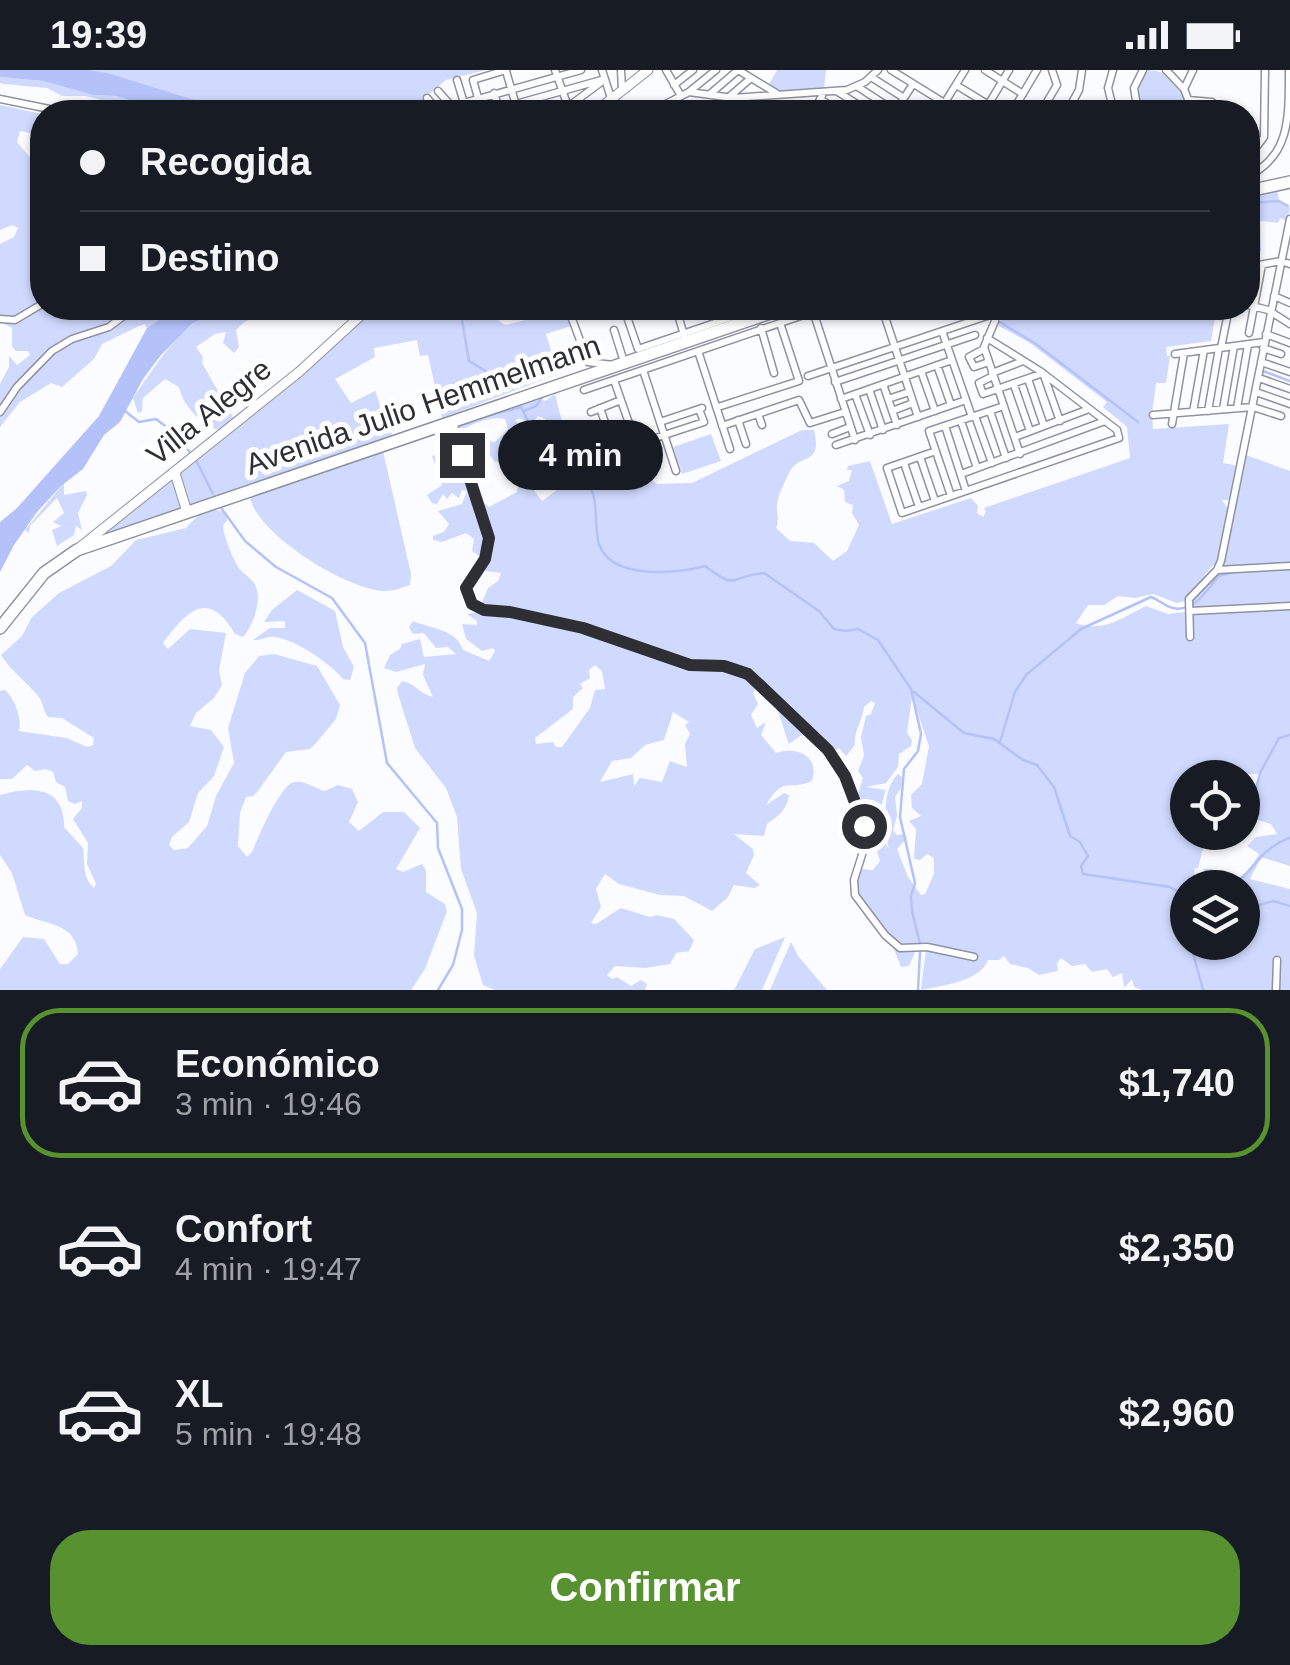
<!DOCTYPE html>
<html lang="es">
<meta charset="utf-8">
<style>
:root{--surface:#171b24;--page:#242831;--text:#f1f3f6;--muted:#9ea1a6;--line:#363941;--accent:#58912f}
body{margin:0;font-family:Helvetica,sans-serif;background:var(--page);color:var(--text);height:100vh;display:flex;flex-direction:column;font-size:38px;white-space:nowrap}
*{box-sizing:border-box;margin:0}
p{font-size:32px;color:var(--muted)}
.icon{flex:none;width:55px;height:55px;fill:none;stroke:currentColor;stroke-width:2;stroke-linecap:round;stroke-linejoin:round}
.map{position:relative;height:920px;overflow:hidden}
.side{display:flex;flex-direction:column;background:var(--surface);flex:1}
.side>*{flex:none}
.banner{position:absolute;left:30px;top:30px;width:1230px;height:220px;border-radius:40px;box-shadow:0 2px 8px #0004;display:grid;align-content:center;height:220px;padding:0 50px;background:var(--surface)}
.tools{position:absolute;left:1170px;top:690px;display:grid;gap:20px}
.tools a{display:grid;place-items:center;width:90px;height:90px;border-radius:50%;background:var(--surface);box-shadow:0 2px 8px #0004;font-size:50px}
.end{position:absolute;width:45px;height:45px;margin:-22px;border:12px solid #2e2f35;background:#fff;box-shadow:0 0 0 5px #fff}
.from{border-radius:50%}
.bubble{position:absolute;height:70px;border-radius:35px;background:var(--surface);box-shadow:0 2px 8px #0004;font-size:32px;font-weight:800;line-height:70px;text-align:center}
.banner b{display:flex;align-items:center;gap:35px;height:95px;font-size:38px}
.banner b+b{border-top:2px solid var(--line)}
.banner i{width:25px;height:25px;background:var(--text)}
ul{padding:18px 0 0;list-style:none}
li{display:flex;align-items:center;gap:30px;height:150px;margin:0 20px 15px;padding:0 30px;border:5px solid transparent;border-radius:40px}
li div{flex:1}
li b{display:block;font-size:38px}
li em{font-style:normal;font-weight:800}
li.current{border-color:var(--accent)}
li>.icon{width:90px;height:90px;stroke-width:1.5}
.button{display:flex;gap:20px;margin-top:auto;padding:20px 50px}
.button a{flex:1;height:115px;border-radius:40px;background:var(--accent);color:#fff;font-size:40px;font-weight:800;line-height:115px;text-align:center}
.status{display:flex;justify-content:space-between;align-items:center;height:70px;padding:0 50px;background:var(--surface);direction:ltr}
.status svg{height:28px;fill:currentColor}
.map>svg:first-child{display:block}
.green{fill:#d0dafe;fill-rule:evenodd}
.water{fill:#b4c2f9}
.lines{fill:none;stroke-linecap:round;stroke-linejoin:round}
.stream{stroke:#b4c2f9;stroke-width:2.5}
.minor-casing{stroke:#8f93a1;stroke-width:9}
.major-casing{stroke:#8f93a1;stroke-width:11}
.highway-casing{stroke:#8f93a1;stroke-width:14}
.minor{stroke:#fff;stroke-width:6}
.major{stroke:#fff;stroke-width:9}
.highway{stroke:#fff;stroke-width:11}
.route{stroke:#2e2f35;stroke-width:12}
.labels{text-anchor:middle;stroke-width:10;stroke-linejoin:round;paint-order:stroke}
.street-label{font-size:30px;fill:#2e2f35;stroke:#fff}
</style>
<div class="status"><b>19:39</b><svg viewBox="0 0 49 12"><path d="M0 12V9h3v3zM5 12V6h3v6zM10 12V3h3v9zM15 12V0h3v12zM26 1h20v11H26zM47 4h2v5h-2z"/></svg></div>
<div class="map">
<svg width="1290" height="920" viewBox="0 0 1290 920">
<rect width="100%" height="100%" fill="#fbfcff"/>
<!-- green -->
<path class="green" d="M88,0H486L446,10L408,42H233Z
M777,0H826L824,20L776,21L768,16Z
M1146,0C1165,0 1176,10 1186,27L1175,37L1186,39L1187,32L1190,42H1140L1137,18Z
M0,7L43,11L93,25L117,26L164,42H145L86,26H62L47,18L4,14L0,13Z
M0,35L42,44V75L31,63L20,61L17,72L33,91L42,95V238H176L147,258L145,254L139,256L102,274L94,289L62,317L51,313L20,332L0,357V314L9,297V286L17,295L30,285L28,281H16L12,276V258L0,252V174L14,167L18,158L12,155L0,160Z
M1277,119L1279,130L1259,132H1279L1290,138L1287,151L1280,148L1278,153L1260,151L1261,181L1248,183V124Z
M220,238H276L244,252L236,260L239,277L234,283L223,273L226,262L215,264L196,277L203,287L202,293L234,349L218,360C201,354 183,336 179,317L165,309L143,328L142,341L138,343L133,328C157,294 179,255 220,238Z
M372,238H491L494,247L505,255L550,244L552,238H566L571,256L546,264L558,304L442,348L428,285L420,286L417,270L374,278L375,287L335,309L351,333L375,321L392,365L189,436L179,404L181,399Z
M1002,238H1186L1216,243L1211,271L1166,277L1167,286H1170L1166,313H1156L1152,343L1153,359L1229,354L1223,393L1239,396L1230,430H1222L1228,439L1219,494L1216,497L1213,495L1185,531L1177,533L1153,524L1135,528L1118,526L1104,535H1088L1076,553C1103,563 1122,548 1146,536L1168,544L1185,542L1193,528L1216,503L1290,497V796L1261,787L1250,809L1290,819V920H1142L1134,917L1132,909L1124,918L1122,903L1113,907L1107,899L1092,902L1085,894L1072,896L1061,888L1057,893L1058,901L1039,905L1028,898L1010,894L1004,886L999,890H988C981,911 941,916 921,920L926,880H916L909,896L901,897L892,874L879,862L853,828L852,815L860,799L873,800L880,791L866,748L856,730L863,708L858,701L864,685L861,667L866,646L871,644L875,633L871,631L864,637C862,651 853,664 855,675L846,686L839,678L832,683L806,662L789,674C781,654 779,626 755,619L753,623L758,634L751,645L757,658L766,652L761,665L776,683C797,676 820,686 812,711C787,722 785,704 766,735L784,723L789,725C787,740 778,746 767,754L764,766L734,764L753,779L754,785L746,803L760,815L754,818L734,815L728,827L712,841L684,826L660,825L619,814L605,804L596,819L601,837L591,853L596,854L621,838L650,847L657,845L674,849L694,870L689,881L676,883L670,894L646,898L615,896L607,905L612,909L617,907L631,916L641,910L647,914L645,920H495L483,915L474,886L477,843L461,799L457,747L446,718L415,678L398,624L397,618L402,611C416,614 420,624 433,627L423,605L425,594L396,602L384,598L390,585L400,579L402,574L420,569L424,587L456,584L448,577L436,578L424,563L413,564L409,557L413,551C432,559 456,559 463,580L489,591L495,581L493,578L482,581L466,569L462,554L477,555V551L467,544L478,542L488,518L498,511L501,503L485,501L481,487L472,481L474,469L466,463L442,472L433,470V466L444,462L449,454L438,441L462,434L467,421L462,420L459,428L452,423L447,429L443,424L437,434L432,433L427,425L442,415L432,386L458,377L477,427L489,437L517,422L520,399L509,389L495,392L482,374L477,399L473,400L467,395L474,368L495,372L508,359L505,349C492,346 468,354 460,363L456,359L457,352L536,328L545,331L555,324C562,351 565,379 595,387L598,393L607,397L612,382L657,414L692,413L802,360H814C823,397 799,382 789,403C785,411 778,426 777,434C776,443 780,448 776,458L790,471L814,473L833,491L847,481L859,455L852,443L853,435L845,432L844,420L837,416L849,411L852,400H847L848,396L870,391L892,454L971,428L978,436L977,443L983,447L986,442L984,438L1130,388L1127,357L1103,337L1107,332L1030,273L999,256L998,252L1005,248ZM538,346L545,349C550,362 544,376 549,389L581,402L542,431L530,415V401L513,391L514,385L500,383L528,374L537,400L554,406L541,389L534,365L515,351L519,348L532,354ZM595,595L602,601L605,619L595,620L590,638L562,677H556L553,672L536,674L535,668L573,639V627L583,618L580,614L590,608L589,600ZM912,626L929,676L922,714L911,725L912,738L921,746L909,751L916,759L914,789L920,790L927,784L934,788V804L925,824L921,825L908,807L897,779L907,768L905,764L897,765L893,760L897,745L895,727L901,718L902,707L898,704C882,718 883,760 889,779C878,765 879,737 886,720L866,717L886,713L898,697L899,684L911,676L912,670L907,663ZM673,642L689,652L685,655L690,664L685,674L687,697L670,691L662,712L640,708L634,716L633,704L600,712L612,691L631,688L645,675L664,670ZM1193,703L1260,704L1249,747L1271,754L1277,764L1256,767L1247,776L1259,784C1248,803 1235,816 1213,813V799H1204L1202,805L1194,804L1195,798H1198L1207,763L1188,762L1187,746L1180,745L1188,708ZM1188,818H1242V872H1188Z
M711,364L721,391L682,404L673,377Z
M383,381L411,504L410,515C403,517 394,521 387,521C351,523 256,464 250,427Z
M1246,385L1290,401V494L1222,499Z
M172,408L181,440L94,468Z
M64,413V425L86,421L87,425L78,443L82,460L76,456L74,465L57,476L52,460L61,456L53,452L64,443L57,428L30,456L29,463L25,460Z
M205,438L225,442L227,450L223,456C224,467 231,484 237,495C241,503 249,506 254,513C264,527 253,556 243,567L235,564C208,518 187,541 163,573L168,579L190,559L226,563L219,600L222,615L214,628L196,643L190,656L211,660L224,677L214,706L198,723L189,752L172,767L169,775L174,780L188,778L207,756L216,726L234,693L228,658L245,603L259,586L274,584L317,596L340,635L336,649L316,673L310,679L286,682L258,721L253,726L246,727L240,743L238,776L247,787L252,782C258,768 280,715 294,712C304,710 315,718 325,721L338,715L352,719L358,732L349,752L359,761L383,742H404L420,758L396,799L403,802L422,794L426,800V822L445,834L447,841L425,899L411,920H0V899L23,867L44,869L60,894H68L78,884C76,853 47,855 25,845L12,803L0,785V725C32,716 65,716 64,757L83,778C85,792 82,808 94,818L96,814L87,794L88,773L73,749L82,738V731L75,734L68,731L65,717L56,712L53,702L46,699L35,701L27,695L12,709H0V621L5,620C15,629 22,648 19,661L67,668L87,677L93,675L94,668L62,648L48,647C44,642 44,637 41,631C37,620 10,601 1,585L22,566L32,547L59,523L111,496L136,470L186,458Z
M297,520L335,541L343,577L354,597L350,610L343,609C330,593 296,570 275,567C266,566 262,571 253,570L270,558H285V551L264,552L272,540Z
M785,867L762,920H734L755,879Z
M791,872L798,886L827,920H770Z"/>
<!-- water -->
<path class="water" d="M0,0H88L107,3L233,42H164L117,26L93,25L43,11L0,7Z
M176,238H220L192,254L161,285L143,309L120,352L104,365L83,399L61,416L37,442L14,475L0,502V452L17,438L99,346L147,258Z"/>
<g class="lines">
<!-- stream -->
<path class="stream" d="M1248,133L1279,131L1288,136
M460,238L469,291L489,303L505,319
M1000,252L1036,274L1138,352
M1263,301L1290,311
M125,341L139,352L156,349L177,365L191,384
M524,341L536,336L544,325
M486,346L521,337C530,353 539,384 552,394C563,402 577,405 588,413C600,433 593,453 599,474C611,510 676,504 705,496C739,522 728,506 764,503L819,541L834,559L845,561L858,559L878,570L911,619L921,664L918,681L904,699L900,747L915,813L911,826L912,841L920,874
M196,390L213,424
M222,439L245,471L276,497L332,528L365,573L387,693L437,753L438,778L462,839V860L453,895L438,920
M914,622L964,663L994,669L1023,690L1037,695L1054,717L1070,766L1080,772L1088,786L1081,796L1083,804L1170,817L1188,828
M1000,672L1015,622L1026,605L1081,559L1151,527C1158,529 1166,537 1173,538C1194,543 1208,519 1219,506L1234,502
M1249,747L1260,703L1279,668L1290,665
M1230,818C1257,799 1258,780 1289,768
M1188,830V844
M1242,840L1273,831L1290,836
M1190,872L1203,920
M918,920L920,882"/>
<defs>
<path id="minor" d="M555,0L570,42
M602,0L611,28
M621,0L622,19
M666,0L681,26
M738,0L776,23
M891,0L959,42
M985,0L1023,24
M1113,0L1108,18L1114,42
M1166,0L1184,19L1193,42
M506,1L518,42
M871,7L904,28
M457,10L464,33
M674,15L693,0
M956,15L989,35
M858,17L895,41
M1184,19L1193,0
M438,21L454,39
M690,21L716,0
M838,22L870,42
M494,23L500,42
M710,24L738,0
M729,27L751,8
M427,28L439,42
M0,29L64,42
M820,29L841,42
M1188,30L1212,32L1221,42
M516,34L605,9
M667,35L705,42
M418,37L423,42
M757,40L779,42
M450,42L464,33L581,0
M482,42L473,10L506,0
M561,42L600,13
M662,42L664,35L689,22L733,28L847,20L865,12L878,0
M813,42L822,26
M895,42L913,14
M939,42L965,0
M984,42L1009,0
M1012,42L1037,0
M1041,42L1057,15L1052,0
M1067,42L1079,20L1082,0
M1138,42L1134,18L1143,0
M1248,78L1258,75L1264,67L1265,0
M1248,106C1290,86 1289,48 1289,0
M1248,197L1281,191L1290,194
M1274,226L1290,233
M1248,235L1268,240L1290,254
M112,238L124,245
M568,238L588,292L613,295
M624,238L638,279
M676,238L684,265
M882,238L918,347
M813,241L855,370
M1199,244L1200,238
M571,245L596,238
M0,249L15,250L42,234
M995,251L984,277L1020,384
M761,258L774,303
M614,260L624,292
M942,261L972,347
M1249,263L1262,195
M1266,264L1290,273
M1221,278L1229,238
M1263,278L1281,284
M638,279L759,238
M984,279L969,287L974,297L989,292
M698,281L730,379
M1175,284L1264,272
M1261,292L1290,302
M937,295L951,335
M643,300L676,401
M921,301L935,341
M992,303L1023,291
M808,306L993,244
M993,306L979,313L983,324L1043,303L1060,351
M1259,308L1290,319
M1028,309L1044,356
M614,310L639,382
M835,312L975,265
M883,314L897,355
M1014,315L1030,361
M869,319L883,360
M584,320L824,238
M1256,322L1290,334
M855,324L870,365
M841,329L952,290
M888,329L909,322
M718,337L799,311L780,253
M600,338L611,370
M1237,338L1248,275
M1223,339L1234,276
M892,341L913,333
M990,341L1006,388
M1208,341L1219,278
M0,342L17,317L52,281L72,269L109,257L134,238
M591,342L621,330
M1193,342L1204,280
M758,344L762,355
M1153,345L1253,337L1281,346
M975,346L992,393
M738,350L746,374
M961,351L977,398
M453,352L489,468L485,489L467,518L472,534L485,540L510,542L583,557L690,595L733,598L759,612L823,674L843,701L867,769L854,810L855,825L885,865L900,878L927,877L974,887
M660,352L702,338
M1172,354L1184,283
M722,356L799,330L810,353L845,342
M945,356L966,421
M832,364L850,357
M1015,367L1089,339
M637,374L704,352L699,339
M836,375L966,330
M936,381L887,398L902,443L1119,368L1117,360L1040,301L987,268
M920,387L935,431
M904,393L919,437
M961,404L1105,351
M951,426L929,361L1004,336
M1217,500L1290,496
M1190,541L1290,536
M1190,567L1189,529L1217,500L1221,491L1290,149
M1276,920L1277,890"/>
<path id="major" d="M595,42L648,0
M175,403L187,442
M79,478L299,302L369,238"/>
<path id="highway" d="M1248,121L1290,112
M0,558L44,503L77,480L785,238"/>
</defs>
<!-- minor casing -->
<use href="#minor" class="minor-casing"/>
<!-- major casing -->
<use href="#major" class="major-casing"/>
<!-- highway casing -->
<use href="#highway" class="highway-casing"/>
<!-- minor -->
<use href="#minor" class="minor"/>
<!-- major -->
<use href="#major" class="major"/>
<!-- highway -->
<use href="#highway" class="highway"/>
</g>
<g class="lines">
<!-- route -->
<path class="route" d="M462,385L489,468L485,489L466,518L472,534L484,540L510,542L583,558L690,595L724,596L748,604L828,680L845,706L864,756"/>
</g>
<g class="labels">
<!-- street labels -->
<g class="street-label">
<text transform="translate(423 335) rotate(-19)" y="10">Avenida Julio Hemmelmann</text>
<text transform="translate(209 342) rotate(-39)" y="10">Villa Alegre</text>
</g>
</g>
</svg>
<div class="tools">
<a><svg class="icon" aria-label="locate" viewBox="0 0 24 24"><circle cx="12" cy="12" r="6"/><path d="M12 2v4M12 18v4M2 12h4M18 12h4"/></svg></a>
<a><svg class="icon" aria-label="layers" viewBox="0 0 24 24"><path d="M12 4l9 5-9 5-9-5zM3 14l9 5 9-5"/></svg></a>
</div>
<i class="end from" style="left:864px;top:756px"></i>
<i class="end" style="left:462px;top:385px"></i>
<div class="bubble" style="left:498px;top:350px;width:165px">4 min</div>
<div class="banner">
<b><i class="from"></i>Recogida</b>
<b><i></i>Destino</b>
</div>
</div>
<section class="side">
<ul>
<li class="current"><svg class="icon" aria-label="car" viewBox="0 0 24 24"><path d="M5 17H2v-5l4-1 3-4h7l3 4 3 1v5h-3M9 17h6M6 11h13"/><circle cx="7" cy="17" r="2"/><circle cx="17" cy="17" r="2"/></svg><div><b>Económico</b><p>3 min · 19:46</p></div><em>$1,740</em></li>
<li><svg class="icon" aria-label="car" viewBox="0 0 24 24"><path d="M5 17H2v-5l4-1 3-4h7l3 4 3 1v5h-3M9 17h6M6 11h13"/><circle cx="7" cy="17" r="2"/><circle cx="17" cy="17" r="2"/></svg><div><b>Confort</b><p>4 min · 19:47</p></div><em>$2,350</em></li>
<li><svg class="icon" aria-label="car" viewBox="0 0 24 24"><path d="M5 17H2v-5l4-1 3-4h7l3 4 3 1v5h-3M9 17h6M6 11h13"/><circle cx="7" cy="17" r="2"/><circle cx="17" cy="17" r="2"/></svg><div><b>XL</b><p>5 min · 19:48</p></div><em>$2,960</em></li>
</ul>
<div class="button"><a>Confirmar</a></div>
</section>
